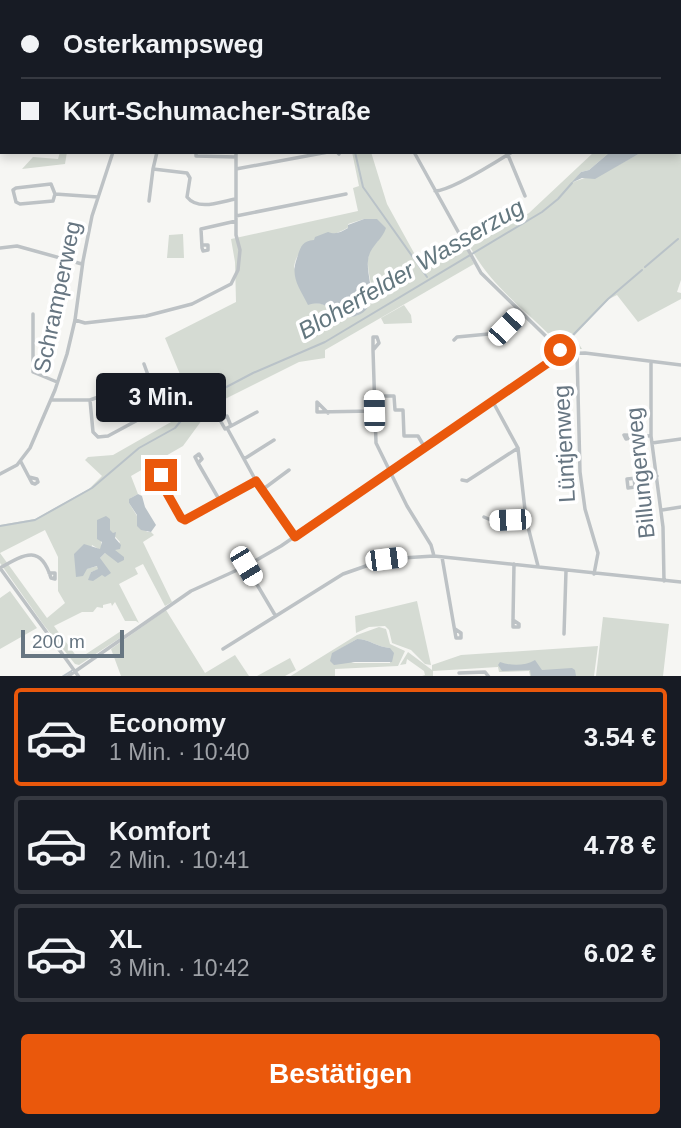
<!DOCTYPE html>
<html lang="de">
<meta charset="utf-8">
<style>
:root{--surface:#171b24;--page:#20242c;--text:#f1f3f6;--muted:#9ea1a6;--line:#363941;--accent:#ea580c}
body{margin:0;font-family:Helvetica,sans-serif;background:var(--page);color:var(--text);height:100vh;display:flex;flex-direction:column;font-size:26px;white-space:nowrap}
*{box-sizing:border-box;margin:0}
p{font-size:23px;color:var(--muted)}
.icon{flex:none;width:38px;height:38px;fill:none;stroke:currentColor;stroke-width:2;stroke-linecap:round;stroke-linejoin:round}
.map{position:relative;height:676px;overflow:hidden}
.drawer{display:flex;flex-direction:column;background:var(--surface);flex:1}
.drawer>*{flex:none}
.top-card{position:absolute;left:0px;top:0px;width:682px;height:154px;box-shadow:0 4px 10px #0003;display:grid;align-content:center;height:154px;padding:0 21px;background:var(--surface)}
.scale{position:absolute;left:21px;bottom:18px;width:103px;box-sizing:border-box;padding-left:7px;border:4px solid #677682;border-top:0;font-size:19px;line-height:24px;white-space:nowrap;color:#677682;-webkit-text-stroke:5px #fff;paint-order:stroke}
.end{position:absolute;width:32px;height:32px;margin:-16px;border:9px solid #ea580c;background:#fff;box-shadow:0 0 0 4px #fff}
.from{border-radius:50%}
.bubble{position:absolute;height:49px;border-radius:7px;background:var(--surface);box-shadow:0 4px 10px #0003;font-size:23px;font-weight:700;line-height:49px;text-align:center}
.car{position:absolute;width:21px;height:42px;margin:-21px -10px;border-radius:9px;box-shadow:0 0 5px 2px #0007;background:linear-gradient(#fff 24%,#345 0 40%,#fff 0 76%,#345 0 86%,#fff 0)}
.top-card b{display:flex;align-items:center;gap:24px;height:66px;font-size:26px}
.top-card b+b{border-top:2px solid var(--line)}
.top-card i{width:18px;height:18px;background:var(--text)}
ul{padding:12px 0 0;list-style:none}
li{display:flex;align-items:center;gap:21px;height:98px;margin:0 14px 10px;padding:0 7px;border:4px solid var(--line);border-radius:7px}
li div{flex:1}
li b{display:block;font-size:26px}
li em{font-style:normal;font-weight:700}
li.current{border-color:var(--accent)}
li>.icon{width:63px;height:63px;stroke-width:1.5}
.cta{display:flex;gap:14px;margin-top:auto;padding:14px 21px}
.cta a{flex:1;height:80px;border-radius:7px;background:var(--accent);color:#fff;font-size:28px;font-weight:700;line-height:80px;text-align:center}
.map>svg:first-child{display:block}
.green{fill:#d5dbd3;fill-rule:evenodd}
.water{fill:#b9c2c8}
.lines{fill:none;stroke-linecap:round;stroke-linejoin:round}
.stream{stroke:#b9c2c8;stroke-width:2}
.street{stroke:#bdc2c5;stroke-width:3.5}
.secondary{stroke:#bec5ca;stroke-width:5}
.route{stroke:#ea580c;stroke-width:9}
.labels{text-anchor:middle;stroke-width:7;stroke-linejoin:round;paint-order:stroke}
.street-label{font-size:23px;fill:#677682;stroke:#fff}
.water-label{font-size:24px;font-style:italic;fill:#63777f;stroke:#fff}
</style>
<div class="map">
<svg width="681" height="677" viewBox="0 0 681 677">
<rect width="100%" height="100%" fill="#f6f6f3"/>
<!-- green -->
<path class="green" d="M681,137V280L677,292L681,293V299L638,322L617,295L609,299L574,336L582,349H563C531,313 494,291 470,247L529,213L594,152H610L589,170L581,172L573,182L611,169L642,152H681Z
M60,152H67L65,164L22,169L33,157L58,159Z
M352,152H371L387,204L424,271L466,249L474,264L325,350V358L299,362L213,405L183,446L131,476L138,494L131,498L129,503L147,532H151L154,535L143,542L172,602L165,606L143,564L135,568L138,574L119,584L139,623L136,621H125L115,602L112,606L111,603L103,605V608L97,607L93,612H82L54,626L77,657L80,658L121,631L123,636L79,665L75,664L43,624L0,563V553L47,618L65,603L58,591V557L45,530L0,553V525L35,519L89,489L102,476L85,460L88,457L113,455L171,422L177,408L189,405L194,401L184,384L165,338L236,302L235,262L231,239L358,211L353,188L359,186ZM364,219H377L378,241C362,253 369,272 372,289L357,316C333,317 332,302 312,303L294,267C298,239 330,239 349,227L348,224ZM110,520L109,530L120,542L114,550L121,557L105,553L100,558L102,574L89,580L91,572L99,569L98,566L86,569L92,545L100,550L102,547L97,521Z
M183,234L184,258H167L169,235Z
M404,305L411,315L412,323L384,324L381,318Z
M10,591L37,628L0,649V598Z
M417,601L431,665L425,664L411,650L392,643L389,630L385,626L369,627L356,633L355,616Z
M166,610L205,673L235,655L249,676H121L111,649Z
M603,617L669,624L663,676H596Z
M379,627L386,629L390,644L405,651L398,666L335,669V676L289,677L357,635ZM357,639C369,639 377,647 390,648V663H353L333,653Z
M598,646L594,676H530L529,671L499,672L498,667L433,671V676H422L425,675L424,671L407,659L406,664L400,665L408,652L432,670V665L461,655Z
M290,658L296,670L285,676H257Z"/>
<!-- water -->
<path class="water" d="M610,152H642L595,179L582,178L571,183L581,172L589,170Z
M364,219H377L386,228C382,241 369,246 368,261C366,279 382,307 356,316C350,318 345,316 339,319C331,308 323,300 308,305C299,287 290,277 297,258C301,246 302,241 314,240L315,237L328,232C336,235 341,232 348,228V225Z
M138,494L142,496L145,507L156,525L151,532L141,530L137,526V515L129,503V499Z
M106,516L110,519V530L113,533L116,532L115,538L121,545L120,549L115,550L124,557V560L118,563L105,553L100,558L111,573L105,577L102,575L93,581L88,580L91,572L98,569L97,566L87,569L83,576L76,577L74,554L84,544L100,549L102,542L97,539V520Z
M357,639C369,639 377,647 390,648L394,653L392,662H355L334,665L330,661L332,653Z
M535,660L542,670L572,668L575,670L576,676H531L530,670L502,671L498,665L500,662C511,666 525,666 535,660Z"/>
<g class="lines">
<!-- stream -->
<path class="stream" d="M355,152L363,187L427,277
M645,267L678,239
M573,335L608,299L642,270
M0,526L35,520L92,488L139,448L175,428L196,403L253,373L325,342L542,212L558,199L572,183
M62,677L73,670"/>
<!-- street -->
<path class="street" d="M351,0V2
M57,2V0
M454,2V0
M564,2V0
M677,2L678,0
M196,152V156L236,157
M337,152L339,154
M414,152L481,273L560,350L561,354
M508,155L525,196
M153,169L157,152
M236,169L328,152
M435,191C451,191 496,162 512,152
M55,194L53,201L20,204L16,202L13,190L16,188L51,184L55,194L98,197
M149,201L153,169L187,173L190,178L187,197C198,211 220,202 235,199
M236,216L346,194
M203,245H208V250L203,251L202,248L201,229L236,221
M0,248L17,246L82,264
M33,314V372L57,382
M75,320L85,323L146,316L192,304L231,284L238,270L240,250L236,235V152
M454,340L457,337L499,333L521,313
M373,350V337H377L379,343L373,350L376,443L407,506L431,545L434,556
M577,353L580,472L585,509L598,553L594,574
M651,362V436L663,527L664,581
M374,396H394L395,410H403L404,436H418L425,448
M51,400H90L149,379
M90,400L93,432L98,437L108,436L160,408L144,364
M493,402L518,448L526,519L538,566
M328,413L317,402V412L374,411
M231,426L257,412
M227,428L231,426L227,416L220,420L225,429L227,428L256,481L295,537
M634,437L626,439L624,435L651,436
M652,443L681,439
M244,459L274,440
M21,462L32,483L35,484L38,482L37,479L29,477
M198,463L202,459L199,454L195,457L198,463L220,501
M0,474L17,465L30,448L55,390L67,354L75,320L83,261L92,216L113,152
M165,475L161,476L159,479L181,518L186,520L256,481
M634,478L635,487L628,488L627,479L657,476
M462,480L467,481L518,448
M262,490L289,470
M662,510L681,507
M484,517L493,521L526,519
M442,557L456,638H461V633L455,629
M246,566L275,615
M0,568L79,677
M0,568C26,553 41,545 51,578L55,579V573H49
M513,620L519,624V627H513V620L514,564
M564,634L566,571
M223,649L343,574L386,559L434,556L681,582
M459,673L485,672L489,677
M67,677L191,591L246,566L281,546L561,354L585,353L681,365"/>
<!-- secondary -->
<path class="secondary" d="M277,2L282,0
M0,3L2,4"/>
</g>
<g class="lines">
<!-- route -->
<path class="route" d="M161,475L159,479L181,518L185,520L256,481L295,537L561,354L560,350"/>
</g>
<g class="labels">
<!-- street labels -->
<g class="street-label">
<text transform="translate(57 297) rotate(-78)" y="8">Schramperweg</text>
<text transform="translate(564 444) rotate(-93)" y="8">Lüntjenweg</text>
<text transform="translate(640 473) rotate(-96)" y="8">Billungerweg</text>
</g>
<!-- water labels -->
<g class="water-label">
<text transform="translate(411 269) rotate(-30)" y="8">Bloherfelder Wasserzug</text>
</g>
</g>
</svg>
<div class="scale">200 m</div>
<i class="end from" style="left:560px;top:350px"></i>
<i class="end" style="left:161px;top:475px"></i>
<div class="bubble" style="left:96px;top:373px;width:130px">3 Min.</div>
<i class="car" style="left:506px;top:327px;rotate:44deg"></i>
<i class="car" style="left:374px;top:411px;rotate:359deg"></i>
<i class="car" style="left:510px;top:520px;rotate:268deg"></i>
<i class="car" style="left:386px;top:559px;rotate:83deg"></i>
<i class="car" style="left:246px;top:566px;rotate:149deg"></i>
<div class="top-card">
<b><i class="from"></i>Osterkampsweg</b>
<b><i></i>Kurt-Schumacher-Straße</b>
</div>
</div>
<section class="drawer">
<ul>
<li class="current"><svg class="icon" aria-label="car" viewBox="0 0 24 24"><path d="M5 17H2v-5l4-1 3-4h7l3 4 3 1v5h-3M9 17h6M6 11h13"/><circle cx="7" cy="17" r="2"/><circle cx="17" cy="17" r="2"/></svg><div><b>Economy</b><p>1 Min. · 10:40</p></div><em>3.54 €</em></li>
<li><svg class="icon" aria-label="car" viewBox="0 0 24 24"><path d="M5 17H2v-5l4-1 3-4h7l3 4 3 1v5h-3M9 17h6M6 11h13"/><circle cx="7" cy="17" r="2"/><circle cx="17" cy="17" r="2"/></svg><div><b>Komfort</b><p>2 Min. · 10:41</p></div><em>4.78 €</em></li>
<li><svg class="icon" aria-label="car" viewBox="0 0 24 24"><path d="M5 17H2v-5l4-1 3-4h7l3 4 3 1v5h-3M9 17h6M6 11h13"/><circle cx="7" cy="17" r="2"/><circle cx="17" cy="17" r="2"/></svg><div><b>XL</b><p>3 Min. · 10:42</p></div><em>6.02 €</em></li>
</ul>
<div class="cta"><a>Bestätigen</a></div>
</section>
